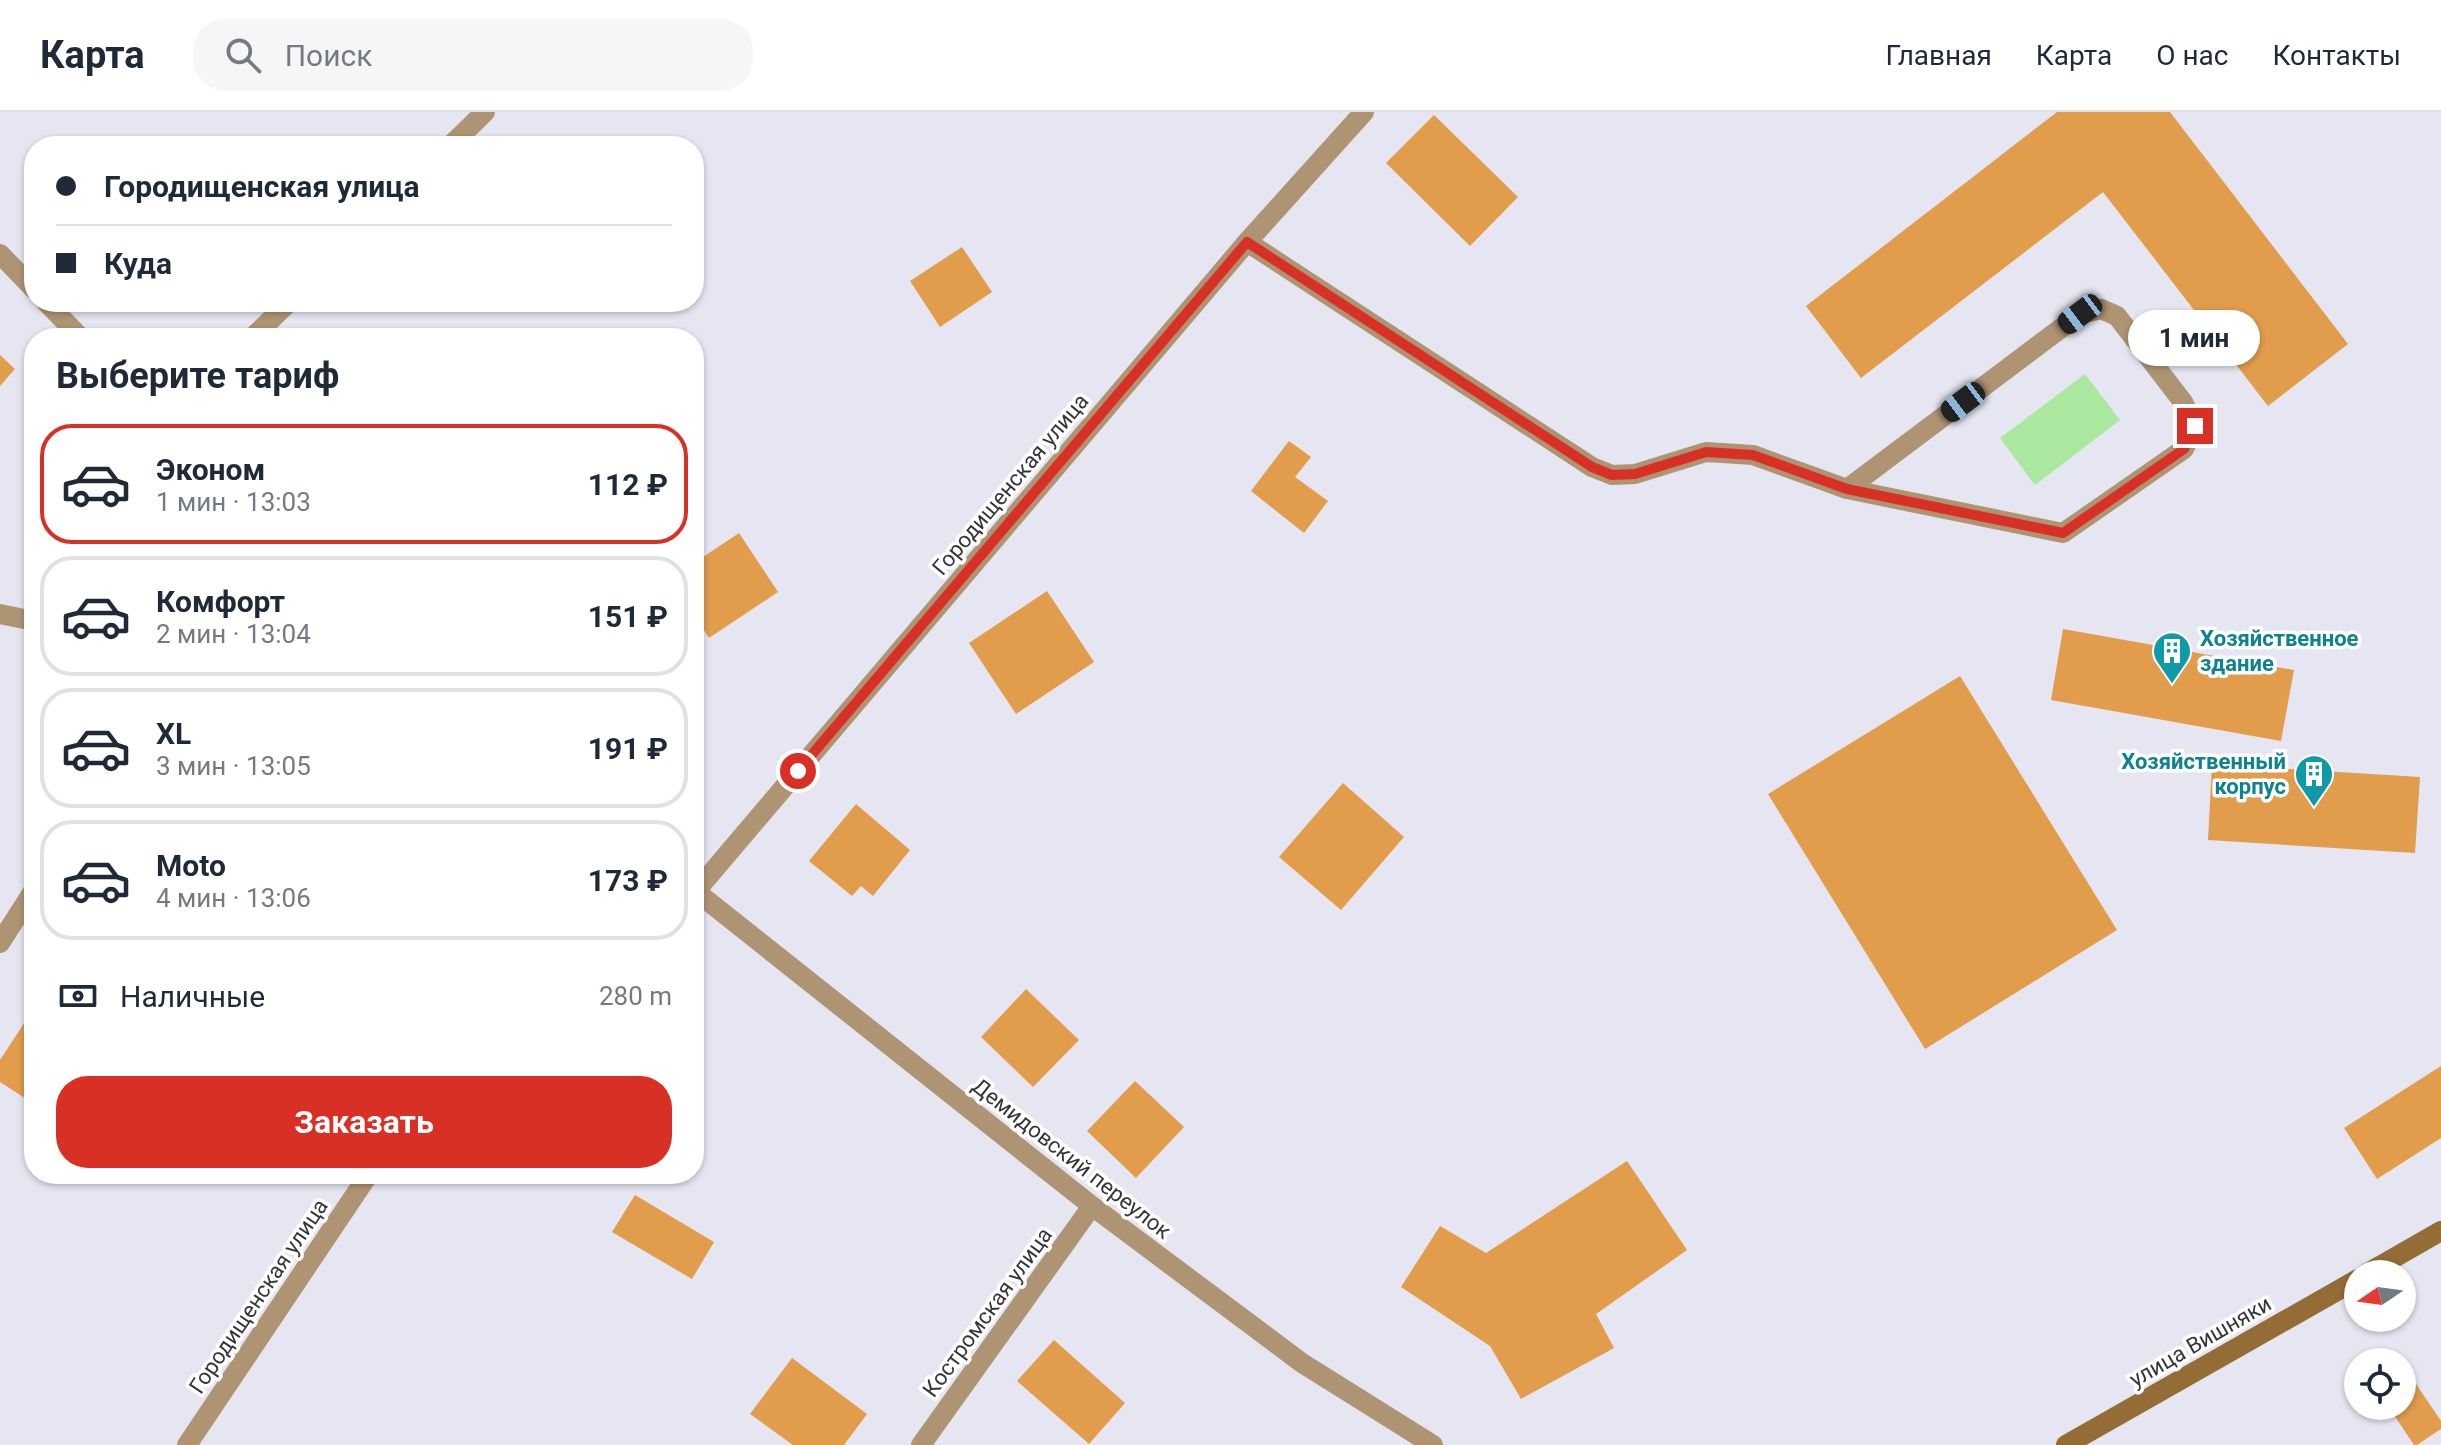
<!DOCTYPE html>
<html lang="ru">
<meta charset="utf-8">
<style>
:root{--surface:#fff;--page:#f6f6f7;--text:#1f2937;--muted:#747a83;--line:#e0e1e3;--accent:#d93025}
body{margin:0;font-family:Roboto,sans-serif;background:var(--page);color:var(--text);height:100vh;display:flex;flex-direction:column;font-size:30px;white-space:nowrap}
*{box-sizing:border-box;margin:0}
p{font-size:26px;color:var(--muted)}
.icon{flex:none;width:44px;height:44px;fill:none;stroke:currentColor;stroke-width:2;stroke-linecap:round;stroke-linejoin:round}
.map{position:relative;flex:1;overflow:hidden}
.sheet{position:absolute;left:24px;top:216px;width:680px;height:856px;display:flex;flex-direction:column;background:var(--surface);border-radius:32px;box-shadow:0 2px 6px #0004}
.sheet>*{flex:none}
.banner{position:absolute;left:24px;top:24px;width:680px;height:176px;border-radius:32px;box-shadow:0 2px 6px #0004;display:grid;align-content:center;height:176px;padding:0 32px;background:var(--surface)}
.needle{width:52px;rotate:257deg}
.controls{position:absolute;left:2344px;top:1148px;display:grid;gap:16px}
.controls a{display:grid;place-items:center;width:72px;height:72px;border-radius:50%;background:var(--surface);box-shadow:0 2px 6px #0004;font-size:40px}
.end{position:absolute;width:36px;height:36px;margin:-18px;border:10px solid #d93025;background:#fff;box-shadow:0 0 0 4px #fff}
.from{border-radius:50%}
.bubble{position:absolute;height:56px;border-radius:28px;background:var(--surface);box-shadow:0 2px 6px #0004;font-size:26px;font-weight:700;line-height:56px;text-align:center}
.car{position:absolute;width:24px;height:48px;margin:-24px -12px;border-radius:10px;box-shadow:0 0 6px 2px #0007;background:linear-gradient(#222 24%,#8ab4d8 0 40%,#222 0 76%,#8ab4d8 0 86%,#222 0)}
.banner b{display:flex;align-items:center;gap:28px;height:76px;font-size:30px}
.banner b+b{border-top:2px solid var(--line)}
.banner i{width:20px;height:20px;background:var(--text)}
ul{padding:0;list-style:none}
li{display:flex;align-items:center;gap:24px;height:120px;margin:0 16px 12px;padding:0 16px;border:4px solid var(--line);border-radius:32px}
li div{flex:1}
li b{display:block;font-size:30px}
li em{font-style:normal;font-weight:700}
li.on{border-color:var(--accent)}
li>.icon{width:72px;height:72px;stroke-width:1.5}
h2{padding:0 32px;font-size:36px;line-height:96px}
.pay{display:flex;align-items:center;gap:20px;height:88px;padding:0 32px;font-size:30px}
.pay p{margin-inline-start:auto}
.cta{display:flex;gap:16px;margin-top:auto;padding:16px 32px}
.cta a{flex:1;height:92px;border-radius:32px;background:var(--accent);color:#fff;font-size:32px;font-weight:700;line-height:92px;text-align:center}
header{display:flex;align-items:center;gap:48px;box-sizing:border-box;height:112px;padding:0 40px;background:var(--surface);border-bottom:2px solid var(--line)}
header strong{font-size:38px}
nav{display:flex;gap:44px;margin-inline-start:auto;font-size:28px}
.search{width:560px;height:72px;background:var(--page);display:flex;align-items:center;gap:20px;box-sizing:border-box;padding:0 28px;border-radius:32px;color:var(--muted);font-size:30px}
.map>svg:first-child{display:block}
.park{fill:#aae79f}
.building{fill:#e19c4c}
.lines{fill:none;stroke-linecap:round;stroke-linejoin:round}
.lane{stroke:#af9473;stroke-width:20}
.street{stroke:#af9473;stroke-width:20}
.secondary{stroke:#936c36;stroke-width:20}
.route{stroke:#d93025;stroke-width:10}
.labels{text-anchor:middle;stroke-width:7;stroke-linejoin:round;paint-order:stroke}
.street-label{font-size:22px;fill:#36363a;stroke:#fff}
.culture-label{font-size:22px;font-weight:bold;fill:#0d838f;stroke:#fff;text-anchor:start}
</style>
<header>
<strong>Карта</strong>
<div class="search"><svg class="icon" aria-label="search" viewBox="0 0 24 24"><circle cx="10" cy="10" r="6"/><path d="M15 15l6 6"/></svg>Поиск</div>
<nav><a>Главная</a><a>Карта</a><a>О нас</a><a>Контакты</a></nav>
</header>
<div class="map">
<svg width="2441" height="1333" viewBox="0 0 2441 1333">
<rect width="100%" height="100%" fill="#e5e6f1"/>
<!-- park -->
<path class="park" d="M2085,262L2120,308L2035,373L2000,326Z"/>
<!-- building -->
<path class="building" d="M2057,0H2170L2348,232L2268,294L2103,80L1861,266L1806,194Z
M1434,3L1518,85L1470,134L1386,51Z
M962,135L992,180L940,215L910,169Z
M0,243L15,257L0,274Z
M1289,329L1311,345L1295,365L1328,389L1304,421L1251,379Z
M739,421L778,480L709,526L694,503V451Z
M1047,479L1094,550L1016,602L969,531Z
M2063,517L2294,558L2281,629L2051,588Z
M1960,564L2117,818L1925,937L1768,682Z
M2212,652L2420,665L2415,741L2208,728Z
M1343,671L1404,725L1341,798L1279,745Z
M856,692L910,738L873,784L861,774L852,784L809,749Z
M1026,877L1079,928L1033,975L981,925Z
M34,896V992L0,970V948Z
M2441,954V1026L2377,1067L2344,1016Z
M1135,969L1184,1015L1136,1066L1087,1019Z
M1627,1049L1687,1138L1596,1202L1614,1236L1521,1287L1490,1234L1401,1175L1440,1114L1486,1141Z
M635,1083L714,1130L692,1167L612,1120Z
M1054,1228L1125,1291L1089,1332L1017,1269Z
M792,1246L867,1302L844,1333H793L750,1302Z
M2404,1254L2441,1309V1317L2417,1333H2414L2388,1294H2402V1256Z"/>
<g class="lines">
<!-- lane -->
<path class="lane" d="M1247,130L1592,355L1612,363L1635,362L1706,340L1753,343L1847,377L2063,421L2184,337L2195,314L2183,290L2117,204L2101,197L2080,202L1847,377
M0,502L34,509"/>
<!-- street -->
<path class="street" d="M450,34L485,0
M0,142L34,177
M46,190L81,226
M252,226L289,190
M694,778L1092,1094L1302,1251L1433,1333
M696,779L1247,130L1364,0
M0,831L34,778
M187,1333L369,1062
M921,1333L1092,1094"/>
<!-- secondary -->
<path class="secondary" d="M2366,1162L2441,1119
M2066,1333L2358,1167"/>
</g>
<g class="lines">
<!-- route -->
<path class="route" d="M798,659L1247,130L1592,355L1612,363L1635,362L1706,340L1753,343L1847,377L2063,421L2184,337L2195,314"/>
</g>
<!-- icons -->
<defs>
<symbol id="building-pin" viewBox="-11 -11 22 30"><path d="M0 17L-7.5 6A9.5 9.5 0 1 1 7.5 6Z" fill="#0f9aa8" stroke="#fff"/><path d="M-4-6H4V6H1V3H-1V6H-4ZM-2.5-4.3h1.7v1.8h-1.7ZM.8-4.3h1.7v1.8H.8ZM-2.5-1h1.7V.8h-1.7ZM.8-1h1.7V.8H.8Z" fill="#fff"/></symbol>
</defs>
<g fill-rule="evenodd">
<use href="#building-pin" x="2150" y="517" width="44" height="60"/>
<use href="#building-pin" x="2292" y="640" width="44" height="60"/>
</g>
<g class="labels">
<!-- street labels -->
<g class="street-label">
<text transform="translate(1010 372) rotate(-50)" y="8">Городищенская улица</text>
<text transform="translate(1072 1046) rotate(38)" y="8">Демидовский переулок</text>
<text transform="translate(258 1184) rotate(-56)" y="8">Городищенская улица</text>
<text transform="translate(987 1200) rotate(-54)" y="8">Костромская улица</text>
<text transform="translate(2200 1229) rotate(-30)" y="8">улица Вишняки</text>
</g>
<!-- culture labels -->
<g class="culture-label">
<text x="2200" y="534">Хозяйственное<tspan x="2200" dy="25">здание</tspan></text>
<text x="2286" y="657" text-anchor="end">Хозяйственный<tspan x="2286" dy="25">корпус</tspan></text>
</g>
</g>
</svg>
<div class="controls">
<a><svg class="needle" viewBox="-14 -14 28 28"><path d="M0-13l5 13h-10z" fill="#e53935"/><path d="M0 13l5-13h-10z" fill="#747a83"/></svg></a>
<a><svg class="icon" aria-label="locate" viewBox="0 0 24 24"><circle cx="12" cy="12" r="6"/><path d="M12 2v4M12 18v4M2 12h4M18 12h4"/></svg></a>
</div>
<i class="end from" style="left:798px;top:659px"></i>
<i class="end" style="left:2195px;top:314px"></i>
<div class="bubble" style="left:2128px;top:198px;width:132px">1 мин</div>
<i class="car" style="left:2080px;top:202px;rotate:233deg"></i>
<i class="car" style="left:1963px;top:290px;rotate:233deg"></i>
<div class="banner">
<b><i class="from"></i>Городищенская улица</b>
<b><i></i>Куда</b>
</div>
<section class="sheet">
<h2>Выберите тариф</h2>
<ul>
<li class="on"><svg class="icon" aria-label="car" viewBox="0 0 24 24"><path d="M5 17H2v-5l4-1 3-4h7l3 4 3 1v5h-3M9 17h6M6 11h13"/><circle cx="7" cy="17" r="2"/><circle cx="17" cy="17" r="2"/></svg><div><b>Эконом</b><p>1 мин · 13:03</p></div><em>112 ₽</em></li>
<li><svg class="icon" aria-label="car" viewBox="0 0 24 24"><path d="M5 17H2v-5l4-1 3-4h7l3 4 3 1v5h-3M9 17h6M6 11h13"/><circle cx="7" cy="17" r="2"/><circle cx="17" cy="17" r="2"/></svg><div><b>Комфорт</b><p>2 мин · 13:04</p></div><em>151 ₽</em></li>
<li><svg class="icon" aria-label="car" viewBox="0 0 24 24"><path d="M5 17H2v-5l4-1 3-4h7l3 4 3 1v5h-3M9 17h6M6 11h13"/><circle cx="7" cy="17" r="2"/><circle cx="17" cy="17" r="2"/></svg><div><b>XL</b><p>3 мин · 13:05</p></div><em>191 ₽</em></li>
<li><svg class="icon" aria-label="car" viewBox="0 0 24 24"><path d="M5 17H2v-5l4-1 3-4h7l3 4 3 1v5h-3M9 17h6M6 11h13"/><circle cx="7" cy="17" r="2"/><circle cx="17" cy="17" r="2"/></svg><div><b>Moto</b><p>4 мин · 13:06</p></div><em>173 ₽</em></li>
</ul>
<div class="pay"><svg class="icon" aria-label="cash" viewBox="0 0 24 24"><path d="M3 7h18v10H3z"/><circle cx="12" cy="12" r="2"/></svg>Наличные<p>280 m</p></div>
<div class="cta"><a>Заказать</a></div>
</section>
</div>
